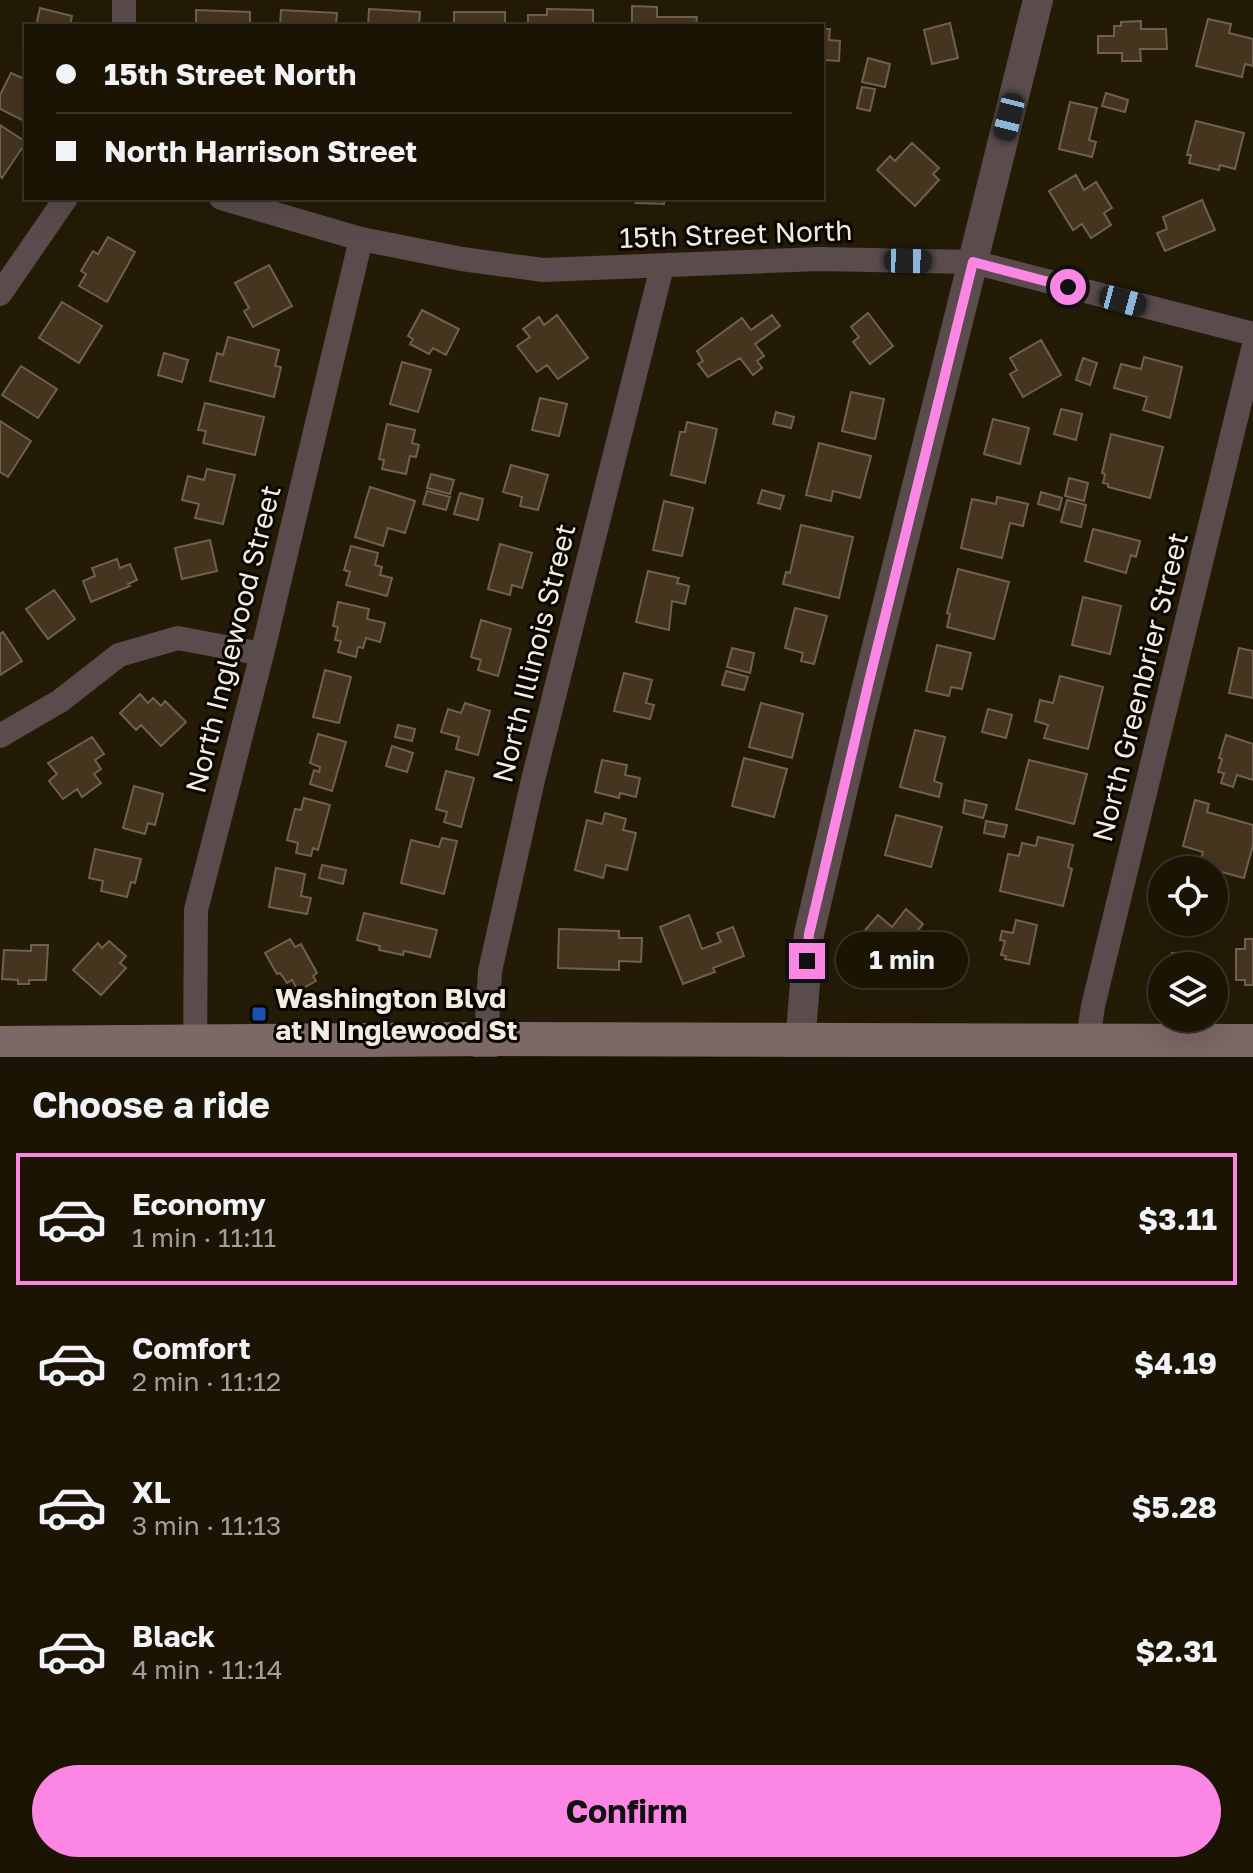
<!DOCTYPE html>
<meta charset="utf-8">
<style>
:root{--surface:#1b1405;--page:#282113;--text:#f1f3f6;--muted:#a09e9a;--line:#393327;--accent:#fc86e4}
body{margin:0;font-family:"Golos Text",sans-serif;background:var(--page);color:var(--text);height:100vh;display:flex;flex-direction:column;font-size:30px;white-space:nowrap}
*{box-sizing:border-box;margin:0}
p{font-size:26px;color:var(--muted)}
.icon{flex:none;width:44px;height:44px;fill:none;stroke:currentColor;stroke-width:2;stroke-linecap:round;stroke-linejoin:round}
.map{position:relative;height:1057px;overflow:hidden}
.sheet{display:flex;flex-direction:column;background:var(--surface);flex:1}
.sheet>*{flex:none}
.hud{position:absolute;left:24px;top:24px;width:800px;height:176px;border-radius:0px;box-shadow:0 8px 32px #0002,0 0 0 2px var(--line);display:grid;align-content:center;height:176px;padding:0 32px;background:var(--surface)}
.controls{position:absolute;left:1148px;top:856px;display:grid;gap:16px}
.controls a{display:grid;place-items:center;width:80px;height:80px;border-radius:50%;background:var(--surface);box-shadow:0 8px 32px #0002,0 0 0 2px var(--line);font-size:40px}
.end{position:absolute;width:36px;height:36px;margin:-18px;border:10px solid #fc86e4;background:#111;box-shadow:0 0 0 4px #111}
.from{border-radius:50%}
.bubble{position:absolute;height:56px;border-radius:28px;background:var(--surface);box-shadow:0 8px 32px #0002,0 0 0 2px var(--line);font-size:26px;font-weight:700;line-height:56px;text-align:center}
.car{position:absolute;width:24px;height:48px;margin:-24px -12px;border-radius:10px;box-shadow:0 0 6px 2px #0007;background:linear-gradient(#222 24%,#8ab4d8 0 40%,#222 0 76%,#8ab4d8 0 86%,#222 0)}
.hud b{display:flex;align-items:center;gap:28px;height:76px;font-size:30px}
.hud b+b{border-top:2px solid var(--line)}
.hud i{width:20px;height:20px;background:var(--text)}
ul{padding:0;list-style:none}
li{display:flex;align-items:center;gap:24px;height:132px;margin:0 16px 12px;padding:0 16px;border:4px solid transparent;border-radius:0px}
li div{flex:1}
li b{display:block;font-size:30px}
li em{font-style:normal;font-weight:700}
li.selected{border-color:var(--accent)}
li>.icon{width:72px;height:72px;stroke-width:1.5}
h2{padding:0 32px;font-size:36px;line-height:96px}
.button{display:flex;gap:16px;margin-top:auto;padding:16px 32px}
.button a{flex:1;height:92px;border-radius:48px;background:var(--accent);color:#111;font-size:32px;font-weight:700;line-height:92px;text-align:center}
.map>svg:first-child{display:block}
.building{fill:#45351f;stroke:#6f614d;stroke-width:2}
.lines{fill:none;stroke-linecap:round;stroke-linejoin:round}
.minor{stroke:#5a4c4c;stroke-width:24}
.tertiary{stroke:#5a4c4c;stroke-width:30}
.secondary{stroke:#7d6767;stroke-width:34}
.route{stroke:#fc86e4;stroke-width:10}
.transit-dot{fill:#1a4fb4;stroke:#0a0702;stroke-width:3}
.labels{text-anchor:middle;stroke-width:6;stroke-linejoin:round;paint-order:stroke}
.street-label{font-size:28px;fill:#f3ede0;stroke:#0a0702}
.poi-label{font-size:28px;font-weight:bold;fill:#f3ede0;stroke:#0a0702;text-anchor:start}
</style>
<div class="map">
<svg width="1253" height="1057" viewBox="0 0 1253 1057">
<rect width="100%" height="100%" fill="#241b07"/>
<!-- building -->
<path class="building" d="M632,6L657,7V17H697L696,26H632Z
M40,8L72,16L70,26H36Z
M369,9L420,12L419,26H368Z
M547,9L593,10V26H528V15H547Z
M196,10L250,12V26H196Z
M281,10L337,13L336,24L339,26H280Z
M454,12H505V26H454Z
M1208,19L1231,24L1229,33L1253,39V66L1245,64L1242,77L1196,66Z
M1141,21V29H1166L1167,49H1140L1141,61H1122V53H1098V36H1114V26H1121V22Z
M950,23L958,58L932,64L924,30Z
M822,29H830L829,40L840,41L839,61L824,60L823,67Z
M868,58L890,64L885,87L862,82Z
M11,73L24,79L26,76V122L0,109V95Z
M862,87L875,89L870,111L857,108Z
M1106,93L1128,100L1125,112L1102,106Z
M1070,102L1097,108L1089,140L1096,142L1092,157L1059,149Z
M1196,121L1244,133L1235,169L1220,165L1219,170L1189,163L1191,155H1187Z
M0,125L26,142L2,178L0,176Z
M912,143L939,168L933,174L939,180L915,206L877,170L890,156L895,161Z
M1076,175L1084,190L1096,182L1112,208L1104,213L1111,225L1091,238L1082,224L1073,230L1049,191Z
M626,198H676L664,199V204L636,203L638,200Z
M1202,200L1215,230L1165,251L1157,233L1167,229L1163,217Z
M108,237L135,252L107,302L79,286L86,274L81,271L93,251L98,254Z
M269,265L292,306L253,327L244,311L249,308L235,283Z
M62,302L102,326L79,363L39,338Z
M422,310L459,329L446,355L433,348L429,354L410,344L413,339L408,336Z
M868,313L893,346L870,364L853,342L859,337L851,327Z
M557,315L588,358L558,379L547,365L537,372L517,346L530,337L523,329L539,317L544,325Z
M772,315L780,326L755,344L764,356L757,361L762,368L753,375L740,358L708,377L698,364L703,361L697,351L742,318L751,330Z
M228,337L279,350L275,366L281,367L274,397L210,381L217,353L223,355Z
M1041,340L1061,375L1023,397L1010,374L1017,370L1010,358Z
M164,353L188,360L182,382L158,375Z
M1144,357L1182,367L1170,418L1143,410L1147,397L1114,388L1121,364L1141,369Z
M1083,358L1097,363L1090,385L1076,380Z
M402,362L431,370L418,412L390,404Z
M21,366L57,389L38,418L2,395Z
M851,392L884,399L875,439L842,431Z
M540,398L567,404L559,436L532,430Z
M205,403L264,417L255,455L203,443L206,431L198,430Z
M1061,409L1082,414L1076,440L1054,434Z
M776,412L794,417L791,428L773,424Z
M993,419L1029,428L1020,464L984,454Z
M0,421L31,441L8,477L0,472Z
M687,422L717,429L705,483L671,475L680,432H685Z
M387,424L415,430L412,443L419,445L416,457L410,456L406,474L382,469L384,460L379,459Z
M1111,434L1163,447L1150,498L1108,487V484L1103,483L1105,474L1102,473Z
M819,443L871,456L860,498L833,491L831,501L806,495Z
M511,465L548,475L538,510L520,506L522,497L503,492Z
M207,469L235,475L223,524L195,518L199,504L182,500L188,476L204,480Z
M431,474L454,480L450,494L427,488Z
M1069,478L1088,483L1084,501L1065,496Z
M370,487L415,501L405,533L388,528L383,546L355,537Z
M762,490L784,496L780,509L758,503Z
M427,491L450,497L446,510L423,504Z
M1041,492L1062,498L1059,510L1038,504Z
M460,493L483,499L478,520L454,514Z
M997,497L1028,504L1023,526L1010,523L1002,558L961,548L972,499L996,504Z
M1067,500L1086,505L1081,527L1061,522Z
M664,501L693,508L682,556L653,550Z
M801,525L853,537L839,598L783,584L786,572L790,573Z
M1093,529L1140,541L1136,557L1131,555L1126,573L1085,561Z
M210,540L217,571L182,579L175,548Z
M500,544L532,553L522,588L512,585L510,595L488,589Z
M351,546L378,553L375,565L382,567L380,575L392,578L387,596L346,585L350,572L344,570Z
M117,559L120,568L130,564L137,580L128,584L130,586L91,602L83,581L95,576L92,568Z
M958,569L1009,582L994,639L947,627L950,614L947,613Z
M648,571L679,578L677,583L689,586L685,604L672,601L669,630L636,622Z
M54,590L75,619L48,639L26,609Z
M1083,597L1121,606L1110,654L1072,645Z
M338,602L369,609L367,619L385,623L380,642L366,638L363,648L358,647L356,657L338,652L341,641L335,640L338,627L333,626Z
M795,608L827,616L814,664L801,661L803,653L785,648Z
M481,620L511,629L498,676L478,670L481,660L471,657Z
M3,632L22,661L0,675V634Z
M937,645L971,653L962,689L951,687L949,696L926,691Z
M732,648L754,653L750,673L727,667Z
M1239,648L1253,651V698L1229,693Z
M325,670L351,677L339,723L313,717Z
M726,671L748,677L744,690L722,685Z
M624,673L652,680L646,703L654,705L650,719L614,711Z
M1060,676L1103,687L1088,749L1044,738L1048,725L1035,721L1040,700L1053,703Z
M140,694L148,703L153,698L161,706L165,701L186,722L161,746L141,725L136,730L120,713Z
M465,703L490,711L478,755L456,749L459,737L441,732L448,709L461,713Z
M761,703L803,714L792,758L749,747Z
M988,709L1012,715L1006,738L982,732Z
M398,725L415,729L412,741L395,737Z
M915,730L945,737L934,781L942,784L939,797L900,787Z
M318,734L346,742L332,791L310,784L314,770L319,772L320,767L310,763Z
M1226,735L1253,744V780L1237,775L1233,787L1221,783L1224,773L1218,772L1222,759L1219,758Z
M92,737L104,754L95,760L101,769L94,774L101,783L82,797L77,789L63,799L49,781L57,774L48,763Z
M392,746L413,753L407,772L386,766Z
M744,758L787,769L774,817L732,806Z
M602,760L627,765L625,775L640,778L636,797L620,793L619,798L595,792Z
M1029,760L1087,774L1074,824L1016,809Z
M446,771L474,778L461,827L444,822L447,812L436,809Z
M134,786L163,794L155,825L148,823L145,834L123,828Z
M304,798L330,805L318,850L313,848L311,856L296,853L298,843L287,840L295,809L301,810Z
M965,800L987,805L983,818L963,813Z
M1195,800L1209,804L1207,812L1253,825V845L1244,878L1199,866L1203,852L1183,846Z
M605,813L626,819L623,830L636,833L627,870L606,865L603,878L575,870L587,820L602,824Z
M896,815L942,827L931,867L885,855Z
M986,821L1007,825L1004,837L984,833Z
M1038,837L1073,845L1068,867L1072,869L1063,906L1000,891L1008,854L1019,856L1022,843L1036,846Z
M442,838L457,841L444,894L401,883L411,840L439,847Z
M95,849L141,859L135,883L131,882L127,897L101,891L103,881L89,878Z
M322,865L346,870L343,884L319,878Z
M276,868L305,874L301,896L311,898L307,914L269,907Z
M906,909L923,924L909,941L925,954L904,978L864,944L867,940L861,935L878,915L892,927Z
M364,913L437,930L430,957L404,951L403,955L379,950L380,946L357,940Z
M689,915L702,949L721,942L717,933L733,927L744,956L713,968L715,972L683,984L660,927Z
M1016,920L1037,925L1029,964L1005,959L1006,956L1001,955L1005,941L1000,940L1002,931L1013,933Z
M559,929L619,931V938H642L641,962L619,961V970L558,968Z
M290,939L295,947L301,944L317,973L313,976L316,981L298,991L292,980L287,983L280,973L277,974L265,953Z
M1245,939H1253V985H1245V980H1236V949H1245Z
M109,941L126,956L120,963L126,968L101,995L73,970L98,943L102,948Z
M31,945H48L46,980H29V984H18V980L2,979L4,950L31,951Z
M1172,953L1196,954L1195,966H1171Z"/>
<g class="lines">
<!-- minor -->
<path class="minor" d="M124,0V26
M221,198L361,239L462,259L543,270L819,259L973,262L1253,334
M0,294L66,198
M0,736L60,701L119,655L178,638L262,654
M1088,1040L1093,1006L1253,349
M195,1055L196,910L262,654L361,239
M485,1057L490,971L533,780L662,267"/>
<!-- tertiary -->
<path class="tertiary" d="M799,1057L809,934L861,711L1038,0"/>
<!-- secondary -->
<path class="secondary" d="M0,1043L485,1039L1253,1041"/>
</g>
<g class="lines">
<!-- route -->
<path class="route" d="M807,961L809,934L869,681L973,262L1068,287"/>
</g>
<!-- markers -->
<rect class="transit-dot" x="251" y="1006" width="16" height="16" rx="4"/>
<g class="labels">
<!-- street labels -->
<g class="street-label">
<text transform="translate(736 234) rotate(-2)" y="10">15th Street North</text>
<text transform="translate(233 639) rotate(-76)" y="10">North Inglewood Street</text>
<text transform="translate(534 653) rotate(-76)" y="10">North Illinois Street</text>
<text transform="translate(1140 687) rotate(-76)" y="10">North Greenbrier Street</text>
</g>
<!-- poi labels -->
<g class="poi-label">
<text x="275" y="1008">Washington Blvd<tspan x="275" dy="32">at N Inglewood St</tspan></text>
</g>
</g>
</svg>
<div class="controls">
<a><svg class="icon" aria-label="locate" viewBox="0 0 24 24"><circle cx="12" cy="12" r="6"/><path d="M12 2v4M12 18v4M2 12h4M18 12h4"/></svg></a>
<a><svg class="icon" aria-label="layers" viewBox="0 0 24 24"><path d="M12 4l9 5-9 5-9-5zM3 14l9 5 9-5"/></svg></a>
</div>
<i class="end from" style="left:1068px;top:287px"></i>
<i class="end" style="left:807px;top:961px"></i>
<div class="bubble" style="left:836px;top:932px;width:132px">1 min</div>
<i class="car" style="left:1009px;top:117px;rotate:194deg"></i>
<i class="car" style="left:908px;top:261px;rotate:91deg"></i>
<i class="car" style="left:1123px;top:301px;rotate:105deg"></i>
<div class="hud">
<b><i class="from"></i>15th Street North</b>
<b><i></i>North Harrison Street</b>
</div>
</div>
<section class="sheet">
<h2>Choose a ride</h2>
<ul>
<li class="selected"><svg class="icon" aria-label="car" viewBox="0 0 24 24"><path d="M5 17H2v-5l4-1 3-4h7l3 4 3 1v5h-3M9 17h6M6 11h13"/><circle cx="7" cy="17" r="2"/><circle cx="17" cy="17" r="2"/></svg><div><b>Economy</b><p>1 min · 11:11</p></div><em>$3.11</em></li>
<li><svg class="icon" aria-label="car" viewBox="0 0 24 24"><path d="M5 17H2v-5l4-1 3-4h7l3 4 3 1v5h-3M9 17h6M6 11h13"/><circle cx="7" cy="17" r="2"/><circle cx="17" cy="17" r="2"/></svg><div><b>Comfort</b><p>2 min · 11:12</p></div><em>$4.19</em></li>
<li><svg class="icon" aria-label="car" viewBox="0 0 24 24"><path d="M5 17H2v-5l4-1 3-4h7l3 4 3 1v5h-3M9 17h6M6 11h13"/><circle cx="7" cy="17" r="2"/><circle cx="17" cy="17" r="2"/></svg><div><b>XL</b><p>3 min · 11:13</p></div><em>$5.28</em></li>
<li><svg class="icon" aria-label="car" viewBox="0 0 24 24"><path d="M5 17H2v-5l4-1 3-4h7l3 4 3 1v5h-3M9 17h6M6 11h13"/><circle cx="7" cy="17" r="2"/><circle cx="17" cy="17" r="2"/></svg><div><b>Black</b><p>4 min · 11:14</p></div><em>$2.31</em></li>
</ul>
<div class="button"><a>Confirm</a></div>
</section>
